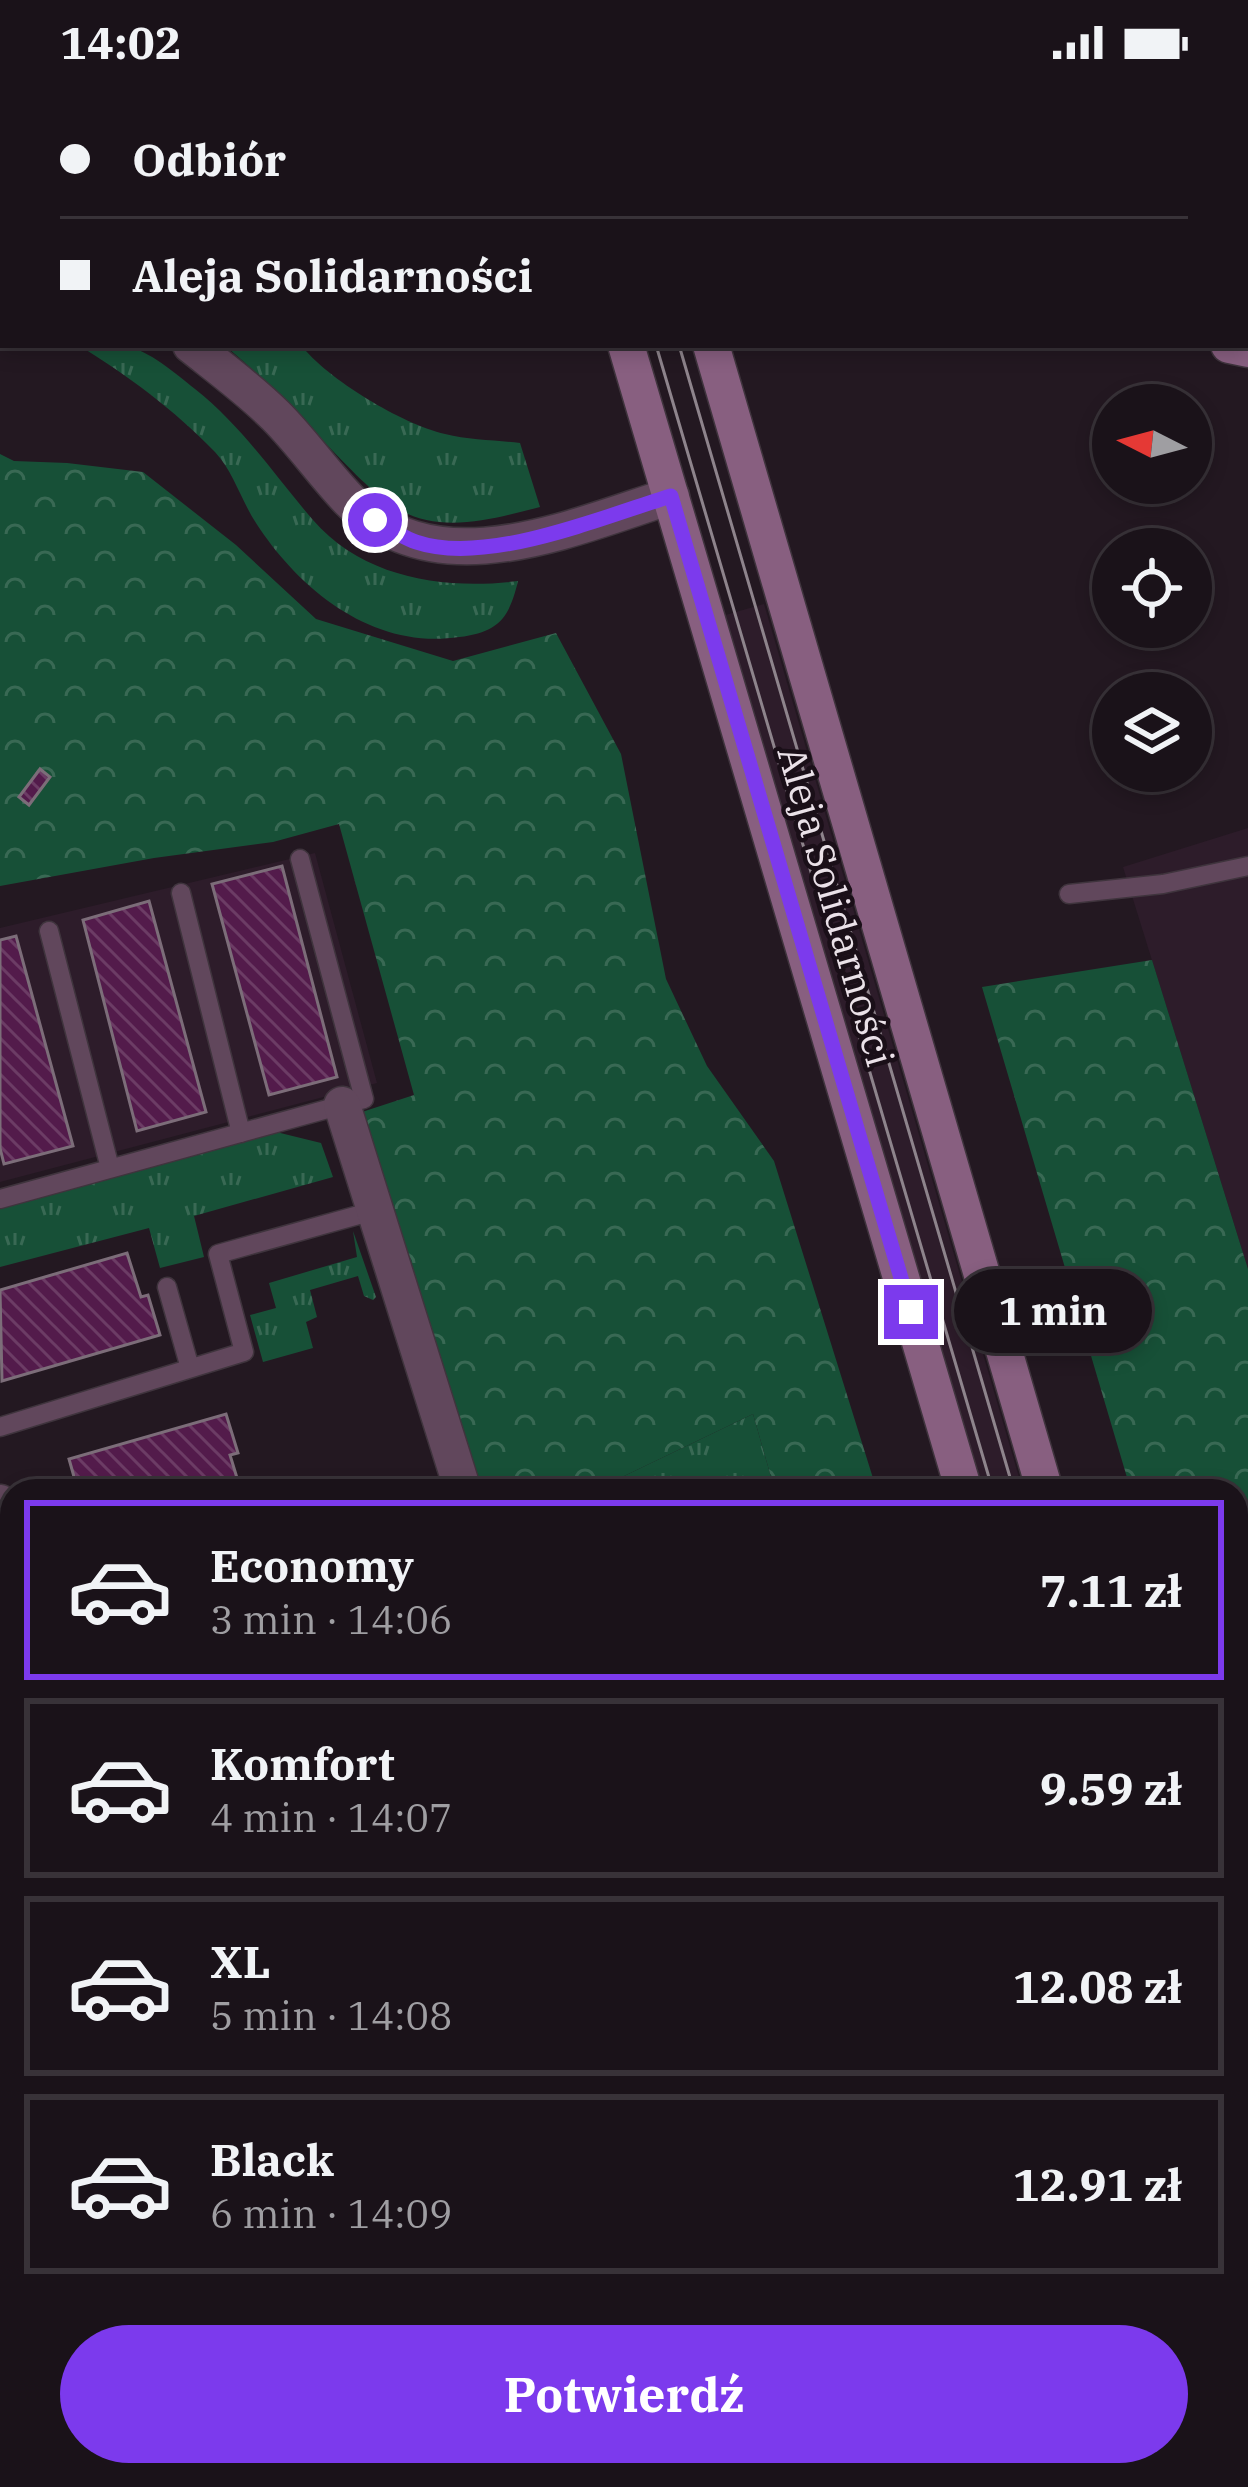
<!DOCTYPE html>
<html lang="pl">
<meta charset="utf-8">
<style>
:root{--surface:#1a1219;--page:#231b22;--text:#f1f3f6;--muted:#9f9ea2;--line:#383238;--accent:#7c3aed}
body{margin:0;font-family:"IBM Plex Serif",serif;background:var(--page);color:var(--text);height:100vh;display:flex;flex-direction:column;font-size:45px;white-space:nowrap}
*{box-sizing:border-box;margin:0}
p{font-size:39px;color:var(--muted)}
.icon{flex:none;width:66px;height:66px;fill:none;stroke:currentColor;stroke-width:2;stroke-linecap:round;stroke-linejoin:round}
.map{position:relative;flex:1;overflow:hidden}
.drawer{position:absolute;left:0px;top:1395px;width:1248px;height:1008px;display:flex;flex-direction:column;background:var(--surface);border-radius:36px 36px 0 0;box-shadow:0 6px 18px #0003,0 0 0 3px var(--line)}
.drawer>*{flex:none}
.hud{position:absolute;left:0px;top:0px;width:1248px;height:264px;box-shadow:0 6px 18px #0003,0 0 0 3px var(--line);display:grid;align-content:center;height:264px;padding:0 60px;background:var(--surface)}
.needle{width:78px;rotate:276deg}
.controls{position:absolute;left:1092px;top:300px;display:grid;gap:24px}
.controls a{display:grid;place-items:center;width:120px;height:120px;border-radius:50%;background:var(--surface);box-shadow:0 6px 18px #0003,0 0 0 3px var(--line);font-size:60px}
.end{position:absolute;width:54px;height:54px;margin:-27px;border:15px solid #7c3aed;background:#fff;box-shadow:0 0 0 6px #fff}
.from{border-radius:50%}
.bubble{position:absolute;height:84px;border-radius:42px;background:var(--surface);box-shadow:0 6px 18px #0003,0 0 0 3px var(--line);font-size:39px;font-weight:700;line-height:84px;text-align:center}
.hud b{display:flex;align-items:center;gap:42px;height:114px;font-size:45px}
.hud b+b{border-top:3px solid var(--line)}
.hud i{width:30px;height:30px;background:var(--text)}
ul{padding:21px 0 0;list-style:none}
li{display:flex;align-items:center;gap:36px;height:180px;margin:0 24px 18px;padding:0 36px;border:6px solid var(--line);border-radius:0px}
li div{flex:1}
li b{display:block;font-size:45px}
li em{font-style:normal;font-weight:700}
li.on{border-color:var(--accent)}
li>.icon{width:108px;height:108px;stroke-width:1.5}
.cta{display:flex;gap:24px;margin-top:auto;padding:24px 60px}
.cta a{flex:1;height:138px;border-radius:72px;background:var(--accent);color:#fff;font-size:48px;font-weight:700;line-height:138px;text-align:center}
.status{display:flex;justify-content:space-between;align-items:center;height:84px;padding:0 60px;background:var(--surface);direction:ltr}
.status svg{height:33px;fill:currentColor}
.map>svg:first-child{display:block}
.built{fill:#2d1c2a}
.grass{fill:url(#grass-tufts)}
.forest{fill:url(#forest-crowns)}
.building{fill:url(#building-back-hatch);stroke:#7c6d79;stroke-width:3}
.lines{fill:none;stroke-linecap:round;stroke-linejoin:round}
.lane-casing{stroke:#3f343d;stroke-width:21}
.street-casing{stroke:#3f343d;stroke-width:39}
.secondary-casing{stroke:#3f343d;stroke-width:39}
.lane{stroke:#61475c;stroke-width:18}
.street{stroke:#61475c;stroke-width:36}
.secondary{stroke:#885f80;stroke-width:36}
.tram{stroke:#8e848c;stroke-width:3}
.route{stroke:#7c3aed;stroke-width:15}
.labels{text-anchor:middle;stroke-width:9;stroke-linejoin:round;paint-order:stroke}
.street-label{font-size:39px;fill:#eae1e8;stroke:#1a0f18}
</style>
<div class="status"><b>14:02</b><svg viewBox="0 0 49 12"><path d="M0 12V9h3v3zM5 12V6h3v6zM10 12V3h3v9zM15 12V0h3v12zM26 1h20v11H26zM47 4h2v5h-2z"/></svg></div>
<div class="map">
<svg width="1248" height="2403" viewBox="0 0 1248 2403">
<defs>
<pattern id="grass-tufts" width="24" height="20" patternUnits="userSpaceOnUse" patternTransform="scale(3)"><rect width="24" height="20" fill="#175037"/><path d="M3 7l-1-3M5 7V3M7 7l1-3M15 17l-1-3M17 17v-4M19 17l1-3" fill="none" stroke="#396954"/></pattern>
<pattern id="forest-crowns" width="20" height="18" patternUnits="userSpaceOnUse" patternTransform="scale(3)"><rect width="20" height="18" fill="#175037"/><path d="M2 6a3 3 0 1 1 6 0M12 15a3 3 0 1 1 6 0" fill="none" stroke="#396954"/></pattern>
<pattern id="building-back-hatch" width="6" height="6" patternUnits="userSpaceOnUse" patternTransform="scale(3)"><rect width="6" height="6" fill="#531b4b"/><path d="M-1 5l2 2M0 0l6 6M5-1l2 2" fill="none" stroke="#6c3c65"/></pattern>
</defs>
<rect width="100%" height="100%" fill="#231821"/>
<!-- built -->
<path class="built" d="M764,520L1023,1407H984L722,532Z
M1248,744V1185L1123,783Z
M315,769L377,999L0,1098V844Z
M1236,2126L1248,2167V2306L1236,2265Z"/>
<!-- grass -->
<path class="grass" d="M78,261C92,261 111,258 124,261C150,267 175,289 195,305C243,343 274,391 313,436C364,495 446,506 518,497C509,535 498,548 459,553C374,566 300,507 256,439C241,416 233,387 215,368C173,325 129,292 78,261Z
M224,261H301C327,295 402,340 445,350C469,356 496,356 520,359L540,423C497,434 444,450 402,427C373,411 348,382 325,359C293,324 261,291 224,261Z
M268,1046L321,1059L333,1093L194,1132L204,1173L160,1184L149,1144L0,1183V1119Z
M353,1147L376,1213L373,1216L364,1212L358,1192L310,1206L317,1233L306,1238L313,1264L263,1278L250,1231L276,1224L269,1199L357,1173Z
M753,1330L775,1407H593Z
M0,1479L12,1516V1735L0,1737Z"/>
<!-- forest -->
<path class="forest" d="M0,370L14,377L67,379L143,388L236,461L316,535L453,577L556,549L621,670L666,895L707,982L774,1077L877,1407H775L753,1330L593,1407H481L362,1028L414,1011L339,740L273,758L154,774L0,802Z
M1152,876L1248,1185V1807L1236,1765V1407H1131L982,903Z"/>
<!-- building -->
<path class="building" d="M40,685L50,693L29,721L19,713Z
M282,782L337,993L269,1011L212,800Z
M149,817L206,1028L137,1047L83,836Z
M16,852L73,1062L4,1080L0,1064V856Z
M127,1169L141,1213L148,1211L160,1251L2,1297L0,1206Z
M226,1330L238,1369L230,1371L241,1407H78L69,1375Z
M0,2209L12,2213V2260L0,2253Z
M0,2329L12,2337V2391H23L15,2403H0Z
M201,2391H264L271,2403H208Z
M264,2391H307L308,2394L291,2403H271Z
M926,2391H1001L997,2403H956Z"/>
<g class="lines">
<defs>
<path id="lane" d="M181,809L241,1049
M1069,810L1163,800L1248,782
M49,847L110,1084
M0,1115L364,1015L300,775
M167,1203L190,1284
M0,1343L244,1268L218,1170L373,1127"/>
<path id="street" d="M0,186L3,187
M191,261C220,284 250,306 276,332C302,358 323,389 349,416C437,505 570,444 671,412
M342,1021L463,1407
M0,1419L12,1458
M0,2179H12
M702,2391L719,2403
M1179,2403L1208,2391"/>
<path id="secondary" d="M352,0L374,3
M550,0L551,3
M633,0L634,3
M0,57H3
M1245,160L1248,161
M626,261L964,1407
M711,261L1045,1407
M1229,261L1248,265
M1236,2055L1248,2096
M1236,2332L1248,2372"/>
</defs>
<!-- lane casing -->
<use href="#lane" class="lane-casing"/>
<!-- street casing -->
<use href="#street" class="street-casing"/>
<!-- secondary casing -->
<use href="#secondary" class="secondary-casing"/>
<!-- lane -->
<use href="#lane" class="lane"/>
<!-- street -->
<use href="#street" class="street"/>
<!-- secondary -->
<use href="#secondary" class="secondary"/>
<!-- tram -->
<path class="tram" d="M579,0L580,3
M601,0L602,3
M656,261L993,1407
M679,261L1014,1407
M1236,2161L1248,2202
M1236,2232L1248,2273"/>
</g>
<g class="lines">
<!-- route -->
<path class="route" d="M375,436C388,444 402,453 416,458C487,482 602,433 671,412L911,1228"/>
</g>
<g class="labels">
<!-- street labels -->
<g class="street-label">
<text transform="translate(836 822) rotate(74)" y="14">Aleja Solidarności</text>
</g>
</g>
</svg>
<div class="controls">
<a><svg class="needle" viewBox="-14 -14 28 28"><path d="M0-13l5 13h-10z" fill="#e53935"/><path d="M0 13l5-13h-10z" fill="#9f9ea2"/></svg></a>
<a><svg class="icon" aria-label="locate" viewBox="0 0 24 24"><circle cx="12" cy="12" r="6"/><path d="M12 2v4M12 18v4M2 12h4M18 12h4"/></svg></a>
<a><svg class="icon" aria-label="layers" viewBox="0 0 24 24"><path d="M12 4l9 5-9 5-9-5zM3 14l9 5 9-5"/></svg></a>
</div>
<i class="end from" style="left:375px;top:436px"></i>
<i class="end" style="left:911px;top:1228px"></i>
<div class="bubble" style="left:954px;top:1185px;width:198px">1 min</div>
<div class="hud">
<b><i class="from"></i>Odbiór</b>
<b><i></i>Aleja Solidarności</b>
</div>
<section class="drawer">
<ul>
<li class="on"><svg class="icon" aria-label="car" viewBox="0 0 24 24"><path d="M5 17H2v-5l4-1 3-4h7l3 4 3 1v5h-3M9 17h6M6 11h13"/><circle cx="7" cy="17" r="2"/><circle cx="17" cy="17" r="2"/></svg><div><b>Economy</b><p>3 min · 14:06</p></div><em>7.11 zł</em></li>
<li><svg class="icon" aria-label="car" viewBox="0 0 24 24"><path d="M5 17H2v-5l4-1 3-4h7l3 4 3 1v5h-3M9 17h6M6 11h13"/><circle cx="7" cy="17" r="2"/><circle cx="17" cy="17" r="2"/></svg><div><b>Komfort</b><p>4 min · 14:07</p></div><em>9.59 zł</em></li>
<li><svg class="icon" aria-label="car" viewBox="0 0 24 24"><path d="M5 17H2v-5l4-1 3-4h7l3 4 3 1v5h-3M9 17h6M6 11h13"/><circle cx="7" cy="17" r="2"/><circle cx="17" cy="17" r="2"/></svg><div><b>XL</b><p>5 min · 14:08</p></div><em>12.08 zł</em></li>
<li><svg class="icon" aria-label="car" viewBox="0 0 24 24"><path d="M5 17H2v-5l4-1 3-4h7l3 4 3 1v5h-3M9 17h6M6 11h13"/><circle cx="7" cy="17" r="2"/><circle cx="17" cy="17" r="2"/></svg><div><b>Black</b><p>6 min · 14:09</p></div><em>12.91 zł</em></li>
</ul>
<div class="cta"><a>Potwierdź</a></div>
</section>
</div>
